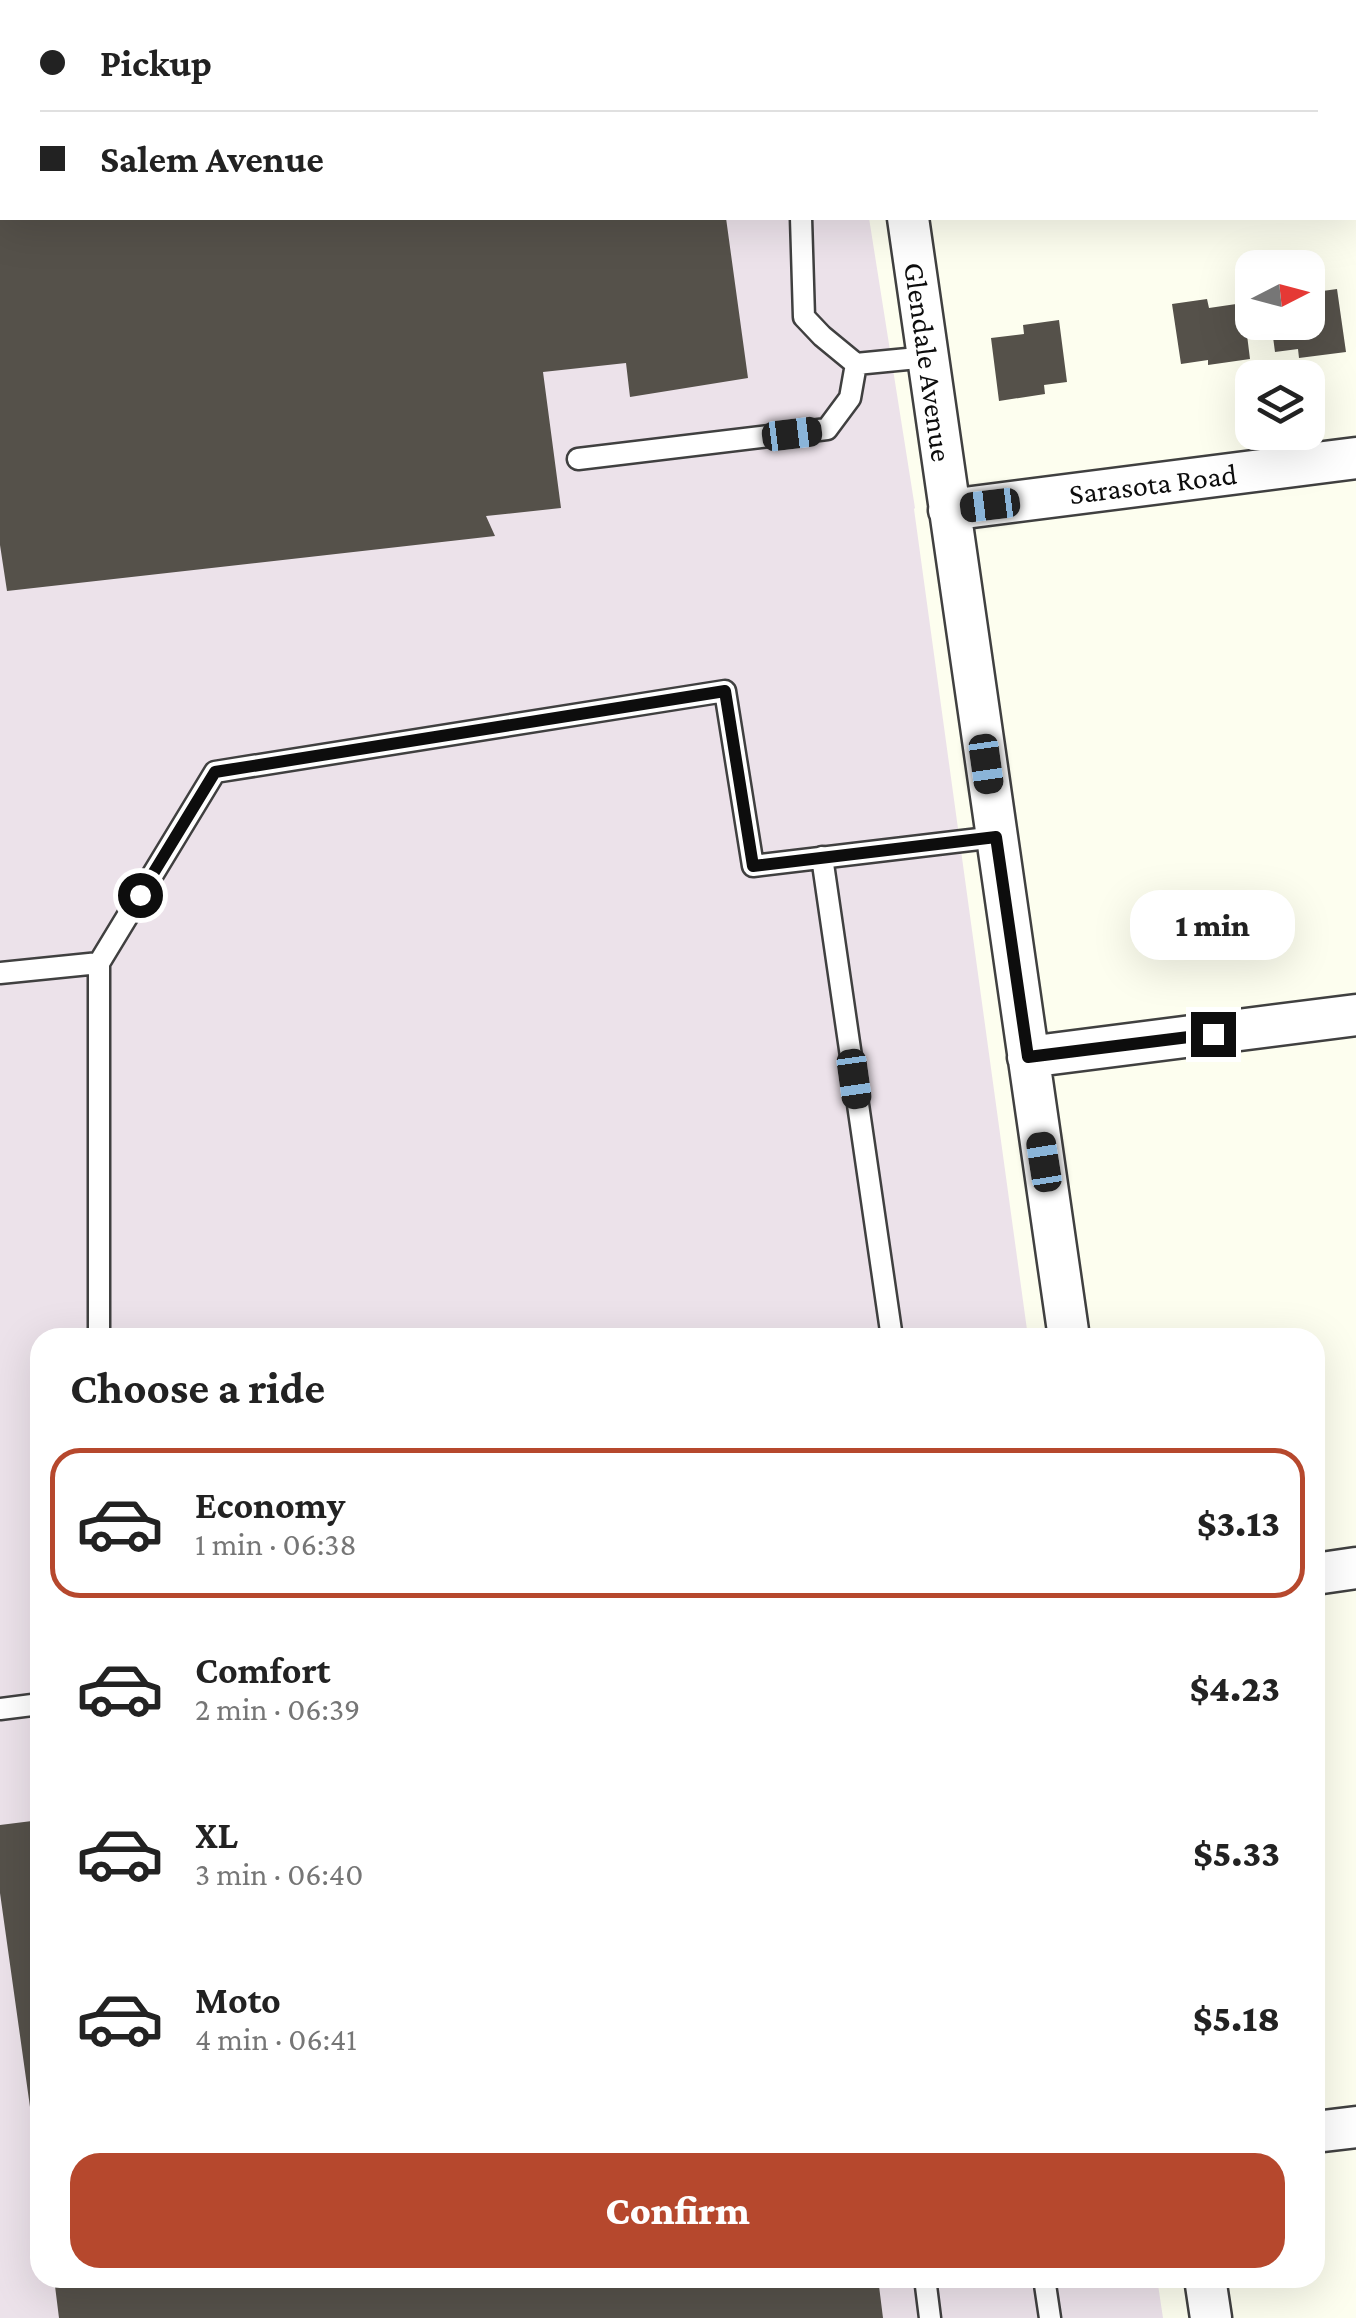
<!DOCTYPE html>
<meta charset="utf-8">
<style>
:root{--surface:#fff;--page:#f2f2f2;--text:#222;--muted:#767676;--line:#e0e0e0;--accent:#b6482d}
body{margin:0;font-family:"Crimson Pro",serif;background:var(--page);color:var(--text);height:100vh;display:flex;flex-direction:column;font-size:38px;white-space:nowrap}
*{box-sizing:border-box;margin:0}
p{font-size:32px;color:var(--muted)}
.icon{flex:none;width:55px;height:55px;fill:none;stroke:currentColor;stroke-width:2;stroke-linecap:round;stroke-linejoin:round}
.map{position:relative;flex:1;overflow:hidden}
.side{position:absolute;left:30px;top:1328px;width:1295px;height:960px;display:flex;flex-direction:column;background:var(--surface);border-radius:30px;box-shadow:0 10px 40px #0002}
.side>*{flex:none}
.hud{position:absolute;left:0px;top:0px;width:1358px;height:220px;box-shadow:0 10px 40px #0002;display:grid;align-content:center;height:220px;padding:0 40px;background:var(--surface)}
.needle{width:65px;rotate:84deg}
.controls{position:absolute;left:1235px;top:250px;display:grid;gap:20px}
.controls a{display:grid;place-items:center;width:90px;height:90px;border-radius:20px;background:var(--surface);box-shadow:0 10px 40px #0002;font-size:50px}
.end{position:absolute;width:45px;height:45px;margin:-22px;border:12px solid #0d0d0d;background:#fff;box-shadow:0 0 0 5px #fff}
.from{border-radius:50%}
.bubble{position:absolute;height:70px;border-radius:30px;background:var(--surface);box-shadow:0 10px 40px #0002;font-size:32px;font-weight:800;line-height:70px;text-align:center}
.car{position:absolute;width:30px;height:60px;margin:-30px -15px;border-radius:12px;box-shadow:0 0 8px 2px #0007;background:linear-gradient(#222 24%,#8ab4d8 0 40%,#222 0 76%,#8ab4d8 0 86%,#222 0)}
.hud b{display:flex;align-items:center;gap:35px;height:95px;font-size:38px}
.hud b+b{border-top:2px solid var(--line)}
.hud i{width:25px;height:25px;background:var(--text)}
ul{padding:0;list-style:none}
li{display:flex;align-items:center;gap:30px;height:150px;margin:0 20px 15px;padding:0 20px;border:5px solid transparent;border-radius:30px}
li div{flex:1}
li b{display:block;font-size:38px}
li em{font-style:normal;font-weight:800}
li.on{border-color:var(--accent)}
li>.icon{width:90px;height:90px;stroke-width:1.5}
h2{padding:0 40px;font-size:45px;line-height:120px}
.cta{display:flex;gap:20px;margin-top:auto;padding:20px 40px}
.cta a{flex:1;height:115px;border-radius:30px;background:var(--accent);color:#fff;font-size:40px;font-weight:800;line-height:115px;text-align:center}
.map>svg:first-child{display:block}
.industrial{fill:#ece2ea}
.building{fill:#55514a}
.lines{fill:none;stroke-linecap:round;stroke-linejoin:round}
.lane-casing{stroke:#404040;stroke-width:25}
.street-casing{stroke:#404040;stroke-width:45}
.lane{stroke:#fff;stroke-width:20}
.street{stroke:#fff;stroke-width:40}
.route{stroke:#0d0d0d;stroke-width:12}
.labels{text-anchor:middle;stroke-width:10;stroke-linejoin:round;paint-order:stroke}
.street-label{font-size:30px;fill:#0d0d0d;stroke:#fff}
</style>
<div class="map">
<svg width="1356" height="2318" viewBox="0 0 1356 2318">
<rect width="100%" height="100%" fill="#fdfeef"/>
<!-- industrial -->
<path class="industrial" d="M0,0H835V2H2V218H869L915,508L914,509L1028,1337L40,1338V2278H1157L1163,2318H0Z"/>
<!-- building -->
<path class="building" d="M0,218H726L748,378L630,397L626,363L543,372L561,508L486,516L495,536L7,591L0,545Z
M1337,289L1346,352L1299,358L1298,349L1275,352L1271,322H1308V293Z
M1207,299L1209,308L1243,303L1250,359L1208,365V360L1181,364L1172,304Z
M1059,320L1067,382L1044,385L1045,394L999,401L991,338L1024,334L1023,325Z
M40,1820V2163L38,2164L0,1893V1825Z
M54,2278H878L883,2318H59Z"/>
<g class="lines">
<defs>
<path id="lane" d="M793,0V2
M515,2L534,0
M0,70H2
M801,218L804,317L822,336L856,364L928,357
M578,459L827,429L850,398L856,364
M822,857L892,1338
M99,963V1338
M0,973L99,963L215,772L725,691L753,866L996,837
M0,1709L40,1704
M925,2278L930,2318
M1044,2278L1050,2318"/>
<path id="street" d="M877,0L878,2
M908,218L1069,1338
M949,510L1356,458
M1028,1057L1356,1015
M1315,1574L1356,1568
M1315,2132L1356,2127
M1205,2278L1211,2318"/>
</defs>
<!-- lane casing -->
<use href="#lane" class="lane-casing"/>
<!-- street casing -->
<use href="#street" class="street-casing"/>
<!-- lane -->
<use href="#lane" class="lane"/>
<!-- street -->
<use href="#street" class="street"/>
</g>
<g class="lines">
<!-- route -->
<path class="route" d="M140,895L215,772L725,691L753,866L996,837L1028,1057L1213,1034"/>
</g>
<g class="labels">
<!-- street labels -->
<g class="street-label">
<text transform="translate(928 362) rotate(82)" y="10">Glendale Avenue</text>
<text transform="translate(1153 484) rotate(-7)" y="10">Sarasota Road</text>
</g>
</g>
</svg>
<div class="controls">
<a><svg class="needle" viewBox="-14 -14 28 28"><path d="M0-13l5 13h-10z" fill="#e53935"/><path d="M0 13l5-13h-10z" fill="#767676"/></svg></a>
<a><svg class="icon" aria-label="layers" viewBox="0 0 24 24"><path d="M12 4l9 5-9 5-9-5zM3 14l9 5 9-5"/></svg></a>
</div>
<i class="end from" style="left:140px;top:895px"></i>
<i class="end" style="left:1213px;top:1034px"></i>
<div class="bubble" style="left:1130px;top:890px;width:165px">1 min</div>
<i class="car" style="left:792px;top:434px;rotate:83deg"></i>
<i class="car" style="left:990px;top:505px;rotate:263deg"></i>
<i class="car" style="left:986px;top:764px;rotate:172deg"></i>
<i class="car" style="left:854px;top:1079px;rotate:172deg"></i>
<i class="car" style="left:1044px;top:1162px;rotate:351deg"></i>
<div class="hud">
<b><i class="from"></i>Pickup</b>
<b><i></i>Salem Avenue</b>
</div>
<section class="side">
<h2>Choose a ride</h2>
<ul>
<li class="on"><svg class="icon" aria-label="car" viewBox="0 0 24 24"><path d="M5 17H2v-5l4-1 3-4h7l3 4 3 1v5h-3M9 17h6M6 11h13"/><circle cx="7" cy="17" r="2"/><circle cx="17" cy="17" r="2"/></svg><div><b>Economy</b><p>1 min · 06:38</p></div><em>$3.13</em></li>
<li><svg class="icon" aria-label="car" viewBox="0 0 24 24"><path d="M5 17H2v-5l4-1 3-4h7l3 4 3 1v5h-3M9 17h6M6 11h13"/><circle cx="7" cy="17" r="2"/><circle cx="17" cy="17" r="2"/></svg><div><b>Comfort</b><p>2 min · 06:39</p></div><em>$4.23</em></li>
<li><svg class="icon" aria-label="car" viewBox="0 0 24 24"><path d="M5 17H2v-5l4-1 3-4h7l3 4 3 1v5h-3M9 17h6M6 11h13"/><circle cx="7" cy="17" r="2"/><circle cx="17" cy="17" r="2"/></svg><div><b>XL</b><p>3 min · 06:40</p></div><em>$5.33</em></li>
<li><svg class="icon" aria-label="car" viewBox="0 0 24 24"><path d="M5 17H2v-5l4-1 3-4h7l3 4 3 1v5h-3M9 17h6M6 11h13"/><circle cx="7" cy="17" r="2"/><circle cx="17" cy="17" r="2"/></svg><div><b>Moto</b><p>4 min · 06:41</p></div><em>$5.18</em></li>
</ul>
<div class="cta"><a>Confirm</a></div>
</section>
</div>
